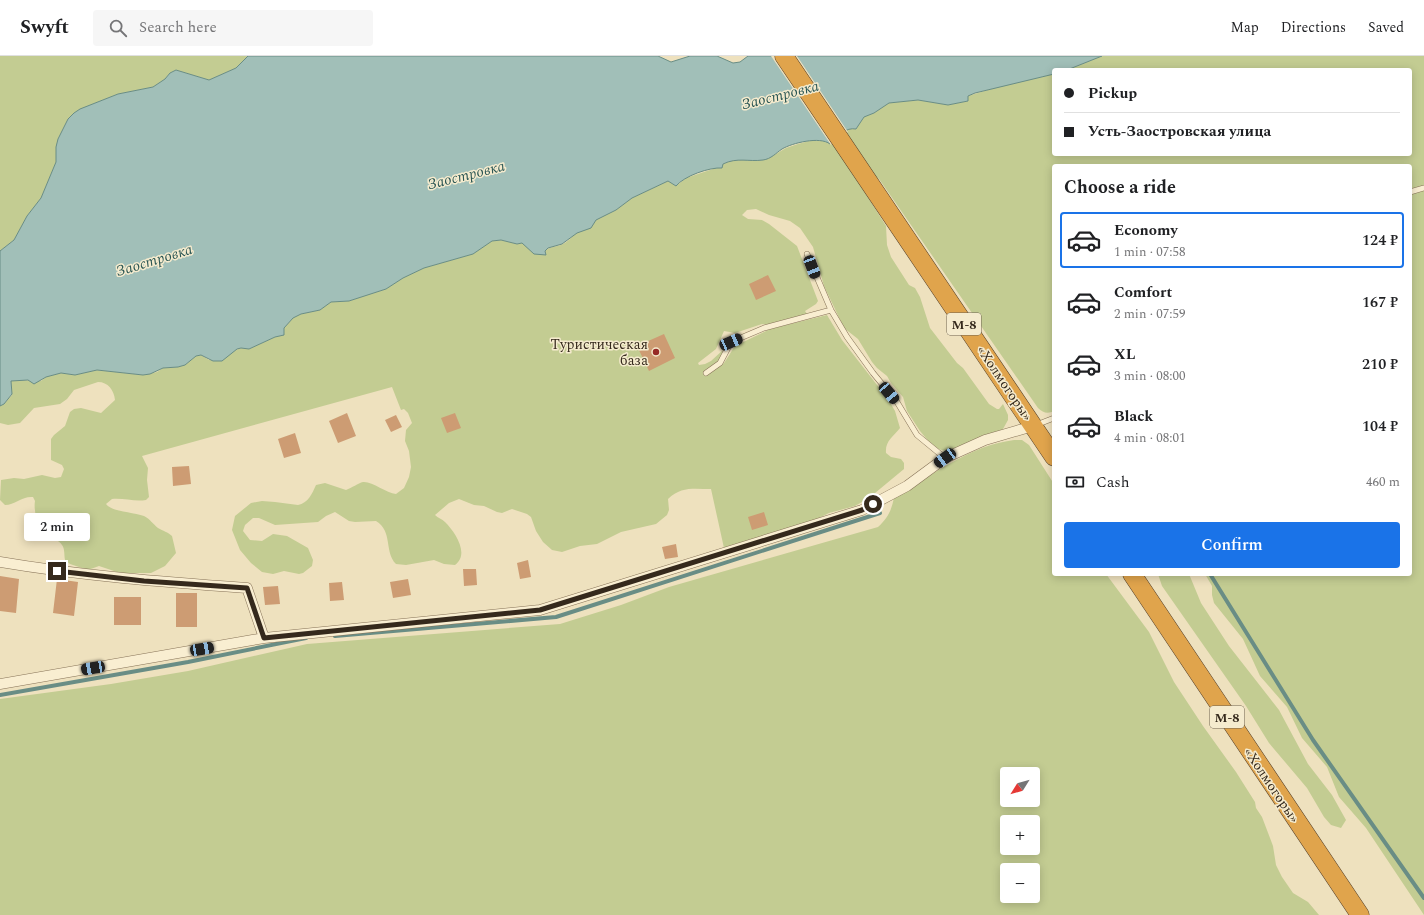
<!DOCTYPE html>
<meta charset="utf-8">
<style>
:root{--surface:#fff;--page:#f6f6f6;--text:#202124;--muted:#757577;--line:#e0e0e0;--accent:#1a73e8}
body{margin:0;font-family:Spectral,serif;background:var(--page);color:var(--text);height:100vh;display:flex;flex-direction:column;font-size:15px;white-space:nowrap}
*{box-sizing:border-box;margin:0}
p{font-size:13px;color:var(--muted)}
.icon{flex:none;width:22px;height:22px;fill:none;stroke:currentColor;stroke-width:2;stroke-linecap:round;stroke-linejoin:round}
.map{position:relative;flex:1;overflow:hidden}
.sheet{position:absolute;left:1052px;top:108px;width:360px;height:412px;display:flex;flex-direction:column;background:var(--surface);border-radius:4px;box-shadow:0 2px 10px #0003}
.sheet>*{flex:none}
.guide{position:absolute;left:1052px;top:12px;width:360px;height:88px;border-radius:4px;box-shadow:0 2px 10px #0003;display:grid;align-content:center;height:88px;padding:0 12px;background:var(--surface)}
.needle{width:26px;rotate:233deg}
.controls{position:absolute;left:1000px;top:711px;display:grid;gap:8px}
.controls a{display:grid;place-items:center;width:40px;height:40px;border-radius:4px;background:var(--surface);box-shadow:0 2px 10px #0003;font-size:20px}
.end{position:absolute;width:18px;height:18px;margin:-9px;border:5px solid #35291c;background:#fff;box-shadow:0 0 0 2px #fff}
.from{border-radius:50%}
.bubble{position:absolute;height:28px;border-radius:4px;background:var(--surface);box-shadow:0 2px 10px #0003;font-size:13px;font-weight:600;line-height:28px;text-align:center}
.car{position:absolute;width:12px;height:24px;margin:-12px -6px;border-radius:5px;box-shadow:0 0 3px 1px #0007;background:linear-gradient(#222 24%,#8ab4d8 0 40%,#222 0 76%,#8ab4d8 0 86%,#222 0)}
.guide b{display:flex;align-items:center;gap:14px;height:38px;font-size:15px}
.guide b+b{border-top:1px solid var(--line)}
.guide i{width:10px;height:10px;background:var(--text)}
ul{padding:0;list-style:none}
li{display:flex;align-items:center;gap:12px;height:56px;margin:0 8px 6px;padding:0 4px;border:2px solid transparent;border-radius:4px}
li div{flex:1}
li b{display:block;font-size:15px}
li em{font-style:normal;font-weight:600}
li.selected{border-color:var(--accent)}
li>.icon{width:36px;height:36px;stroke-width:1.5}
h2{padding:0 12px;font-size:18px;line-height:48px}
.pay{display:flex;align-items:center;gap:10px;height:44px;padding:0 12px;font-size:15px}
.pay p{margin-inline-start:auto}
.button{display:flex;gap:8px;margin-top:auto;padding:8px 12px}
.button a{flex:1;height:46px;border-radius:4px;background:var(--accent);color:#fff;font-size:16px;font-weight:600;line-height:46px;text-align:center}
header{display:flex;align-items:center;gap:24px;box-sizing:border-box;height:56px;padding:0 20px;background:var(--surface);border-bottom:1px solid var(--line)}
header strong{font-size:19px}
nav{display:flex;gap:22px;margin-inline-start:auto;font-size:14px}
.search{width:280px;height:36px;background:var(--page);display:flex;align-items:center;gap:10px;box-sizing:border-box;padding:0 14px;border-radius:4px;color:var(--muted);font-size:15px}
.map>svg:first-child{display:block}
.green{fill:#c3cc92;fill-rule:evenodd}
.water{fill:#a1bfb8;stroke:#698d85}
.pier{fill:#eee1be}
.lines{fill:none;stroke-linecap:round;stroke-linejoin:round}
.stream{stroke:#698d85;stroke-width:4}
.building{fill:#cd9c73}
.lane-casing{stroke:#867257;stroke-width:6}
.street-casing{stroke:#867257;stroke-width:11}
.highway-casing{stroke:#54402b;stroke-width:19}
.lane{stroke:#f9eed1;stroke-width:5}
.street{stroke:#f9eed1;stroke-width:10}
.highway{stroke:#e0a44c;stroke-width:18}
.route{stroke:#35291c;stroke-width:5}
.poi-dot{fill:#962926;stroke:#f5ebce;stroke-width:1.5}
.labels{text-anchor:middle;stroke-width:3;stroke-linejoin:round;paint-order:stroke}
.shield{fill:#f5ebce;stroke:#6f6351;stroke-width:1}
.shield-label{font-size:13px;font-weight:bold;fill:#35291c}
.poi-label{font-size:14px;fill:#35291c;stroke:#f5ebce;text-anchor:end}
.street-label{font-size:14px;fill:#35291c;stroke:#f5ebce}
.water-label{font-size:15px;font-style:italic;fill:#2a5654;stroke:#f5ebce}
</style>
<header>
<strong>Swyft</strong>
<div class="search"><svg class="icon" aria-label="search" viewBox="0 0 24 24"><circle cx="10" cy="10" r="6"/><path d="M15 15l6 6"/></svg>Search here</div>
<nav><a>Map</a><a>Directions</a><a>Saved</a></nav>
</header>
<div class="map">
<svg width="1424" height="859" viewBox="0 0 1424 859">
<rect width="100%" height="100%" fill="#eee1be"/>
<!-- green -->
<path class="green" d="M0,0H248L236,12L209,24L176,14L170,17L165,23L153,31L118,38L93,48L74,57L68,63L58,83L56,106L41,142L27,160L14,184L0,195Z
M1102,0H1424V859L1366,772L1339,741L1327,711L1302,682L1287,651L1260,620L1243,583L1214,547L1212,539V530L1205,518H1410V110H1054V355C1048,358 1043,357 1038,352L879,123L873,119L861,130L886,170L887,189L891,201L909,229L915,232L920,241L930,272L957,307L963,312L989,348L997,353H999L1003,348L1008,359V364L1003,373L950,396L938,393L930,387L920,375L907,355L903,341L891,327L887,320L877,312L872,306L858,283L844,272L824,230L813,191L800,172L790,165L769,159L756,153L747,154L742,159L748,163L762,164L769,168L797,190L818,245L816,248L805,255L807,258L769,269L762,268L735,277L724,275L716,293L698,307L699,309L705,308L711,305L723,294L719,305L706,314L703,318L705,319L724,307L735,290L770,273L827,259L842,284L888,343L895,355L900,372C893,381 885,385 886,397L891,401L901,403L904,407V413L869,442L855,450L829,457L815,464L724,492L711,433C694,433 681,430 668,443L669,454L667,459L656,468L621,476L597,488L580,490L562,496L552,494L543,486L536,475L531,461L527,458L512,453L502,457L497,456L484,450L474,449L459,443L449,447L435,459C438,462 442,463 445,466C455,476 470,498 455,509L444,508L434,504L406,509L396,508C384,496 393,475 376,465L355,466L349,465L335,456L326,460L318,466L275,469L259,462H253L245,469L243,475L250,484L262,485L273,478L287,480L308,492L313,504L312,510L303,517L299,518L284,515L273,518L262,516L251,507L240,494L232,474L235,460L251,447L262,445L275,446L298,449C308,447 312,438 316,429L325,427L346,434C352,432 358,427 363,426C372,425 386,437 396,438L404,432L409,421L411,411L409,395L405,385L406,374L412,367L408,357L404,353L401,354L392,331L142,400L148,412L147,424L149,441L146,444C135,446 124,442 112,443L106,448C112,456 133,456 144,460C150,463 153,468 158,472C163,475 168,476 172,480L176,497L165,510L151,517H120L99,510L88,514L70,508L65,504C64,499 65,493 62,489C58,483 54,484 49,481C39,475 33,456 35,445L33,441C22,440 15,449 5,449L0,444L1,424L14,422L24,423L42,419L55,422L61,421L64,413L62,409L51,404V383L54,379L65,370L70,356L74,353L81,352L101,357L115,344C114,334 108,326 98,326L74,334L67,343L60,348L34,352L20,367L8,369L0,367V350L4,348L12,339L11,325L19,324L41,325L46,321L61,317L75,319L97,314L143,319L157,316L163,312L178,311L185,309L196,300L201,299L209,304L241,292L249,293L275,281L283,279L284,272L293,262L301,258L320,254L331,246L349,245L386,233L403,222L424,212L473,198L492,185L501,184L517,188L522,187L532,195L546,198L545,195C550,190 557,191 563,188C569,185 573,179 578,176C586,172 592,173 595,164L616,154L632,142L668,125L676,130L686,122L713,113L730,105L737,103L762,104L769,102L786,92L798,88L816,83L831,85C838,80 846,71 856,73L864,61L874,57L889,47L918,44L948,49L968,45V40L1004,29L1054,18V98H1410V14H1067Z
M1014,384H1022L1029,389L1054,428V518H1106L1149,576L1174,626L1203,670L1236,716L1255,746L1256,752L1262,761L1273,790L1276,809L1282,821L1293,837L1308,846L1319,859H0V643L111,628L188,615L307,588L560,568L621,549L669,531L878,471C888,462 891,455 894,442C933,419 968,390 1014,384ZM1007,718H1033V744H1007ZM1007,766H1033V792H1007ZM1007,814H1033V840H1007Z
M1158,518H1189L1201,547L1229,590L1279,654L1308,708L1332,739L1346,764L1341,772L1331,769L1324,761L1307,732L1269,687L1246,650L1162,530Z"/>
<!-- water -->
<path class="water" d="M248,0H658L671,6L690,0H717L733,7L740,6L748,0H1102L1067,14H1054V18L975,37L968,40V45L948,49L918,44L889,47L874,57L864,61L856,73C846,71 838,80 831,85L830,88C820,80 792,87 782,93C776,97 771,103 763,104C749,106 737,101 723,108L722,112C710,111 684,120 676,130L668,125L632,142L616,154L596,164L591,172L577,177L562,188L548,192L545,195L546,199L534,198L522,187L517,188L501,184L492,185L473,198L424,212L403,222L386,233L349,245L331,246L320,254L301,258L293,262L284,272V279L275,281L249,293L241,292L237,293L222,305H213L201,299L196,300L185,309L178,311L163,312L150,318L143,319L97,314L75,319L61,317L46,321L34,328L28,324L11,325L12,338L4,348L0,350V195L14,184L27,160L41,142L56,106V91L58,83L68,63L74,57L80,53L118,38L153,31L165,23L170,17L176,14L209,24L236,12Z"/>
<!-- pier -->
<path class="pier" d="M771,0H797L848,76L834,84L831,89Z"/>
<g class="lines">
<!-- stream -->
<path class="stream" d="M1210,518L1313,684L1424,842
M335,580L556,561L880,457
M0,639L188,606L306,582"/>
</g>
<!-- building -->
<path class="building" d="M768,219L776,235L756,244L749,228Z
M664,278L675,302L649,315L637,290Z
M347,357L356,380L338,387L329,365Z
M455,357L461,372L447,377L441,362Z
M396,359L402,371L391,376L385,364Z
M295,377L301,397L284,402L278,383Z
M189,410L191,428L173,430L172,411Z
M764,456L768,469L752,474L748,461Z
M676,488L678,501L665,503L662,491Z
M528,504L531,521L520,523L517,507Z
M463,513H476L477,529L464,530Z
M0,520L19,523L16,557L0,555Z
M57,523L78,526L74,560L53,557Z
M408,523L411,539L393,542L390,526Z
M342,526L344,544L330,545L329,527Z
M278,530L280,548L265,549L263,531Z
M176,537H197V571H176Z
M114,541H141V569H114Z"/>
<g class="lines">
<defs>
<path id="lane" d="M1410,136L1424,132
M807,198L831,254L847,281L873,317L897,346L917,379L945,402
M706,317L720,307L731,286L764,272L831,254
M1036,369L1054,362"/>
<path id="street" d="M0,506C82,520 164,526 247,532L264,582
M0,628L264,582L540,554L862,454L907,430L945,402L985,384L1033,370"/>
<path id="highway" d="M784,0L1054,401
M1132,518L1360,859"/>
</defs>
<!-- lane casing -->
<use href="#lane" class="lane-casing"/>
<!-- street casing -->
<use href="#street" class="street-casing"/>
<!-- highway casing -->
<use href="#highway" class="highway-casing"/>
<!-- lane -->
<use href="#lane" class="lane"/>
<!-- street -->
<use href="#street" class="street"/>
<!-- highway -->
<use href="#highway" class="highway"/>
</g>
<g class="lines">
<!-- route -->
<path class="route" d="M57,515L144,525L247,532L264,582L540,554L862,454L873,448"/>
</g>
<!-- markers -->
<circle class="poi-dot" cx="656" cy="296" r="4"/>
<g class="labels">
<!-- shield labels -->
<g class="shield">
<rect x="947" y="257" width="34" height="22" rx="3"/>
<rect x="1210" y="650" width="34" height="22" rx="3"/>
</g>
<g class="shield-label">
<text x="964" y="273">М-8</text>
<text x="1227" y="666">М-8</text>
</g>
<!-- poi labels -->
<g class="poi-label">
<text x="648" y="293">Туристическая<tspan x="648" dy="16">база</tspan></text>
</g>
<!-- street labels -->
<g class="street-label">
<text transform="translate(1005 327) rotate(56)" y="5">«Холмогоры»</text>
<text transform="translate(1272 729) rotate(56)" y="5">«Холмогоры»</text>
</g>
<!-- water labels -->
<g class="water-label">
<text transform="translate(780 39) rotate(-14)" y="5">Заостровка</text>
<text transform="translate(466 119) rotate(-14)" y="5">Заостровка</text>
<text transform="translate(154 204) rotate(-17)" y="5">Заостровка</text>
</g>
</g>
</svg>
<div class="controls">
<a><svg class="needle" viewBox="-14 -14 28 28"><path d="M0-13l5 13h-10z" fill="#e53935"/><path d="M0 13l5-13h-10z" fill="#757577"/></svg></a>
<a>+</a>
<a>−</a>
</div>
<i class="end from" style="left:873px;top:448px"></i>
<i class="end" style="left:57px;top:515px"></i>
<div class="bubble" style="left:24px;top:457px;width:66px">2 min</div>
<i class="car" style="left:812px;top:211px;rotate:159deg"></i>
<i class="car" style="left:731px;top:286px;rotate:67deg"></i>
<i class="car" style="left:889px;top:337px;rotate:140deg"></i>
<i class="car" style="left:945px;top:402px;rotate:234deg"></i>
<i class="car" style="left:202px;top:593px;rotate:80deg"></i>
<i class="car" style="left:93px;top:612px;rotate:260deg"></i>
<div class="guide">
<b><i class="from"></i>Pickup</b>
<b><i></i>Усть-Заостровская улица</b>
</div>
<section class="sheet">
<h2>Choose a ride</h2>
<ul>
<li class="selected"><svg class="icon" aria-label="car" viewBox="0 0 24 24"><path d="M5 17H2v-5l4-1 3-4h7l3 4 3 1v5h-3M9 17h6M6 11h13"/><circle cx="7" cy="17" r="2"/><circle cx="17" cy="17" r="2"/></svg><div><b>Economy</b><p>1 min · 07:58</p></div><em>124 ₽</em></li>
<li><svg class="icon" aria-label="car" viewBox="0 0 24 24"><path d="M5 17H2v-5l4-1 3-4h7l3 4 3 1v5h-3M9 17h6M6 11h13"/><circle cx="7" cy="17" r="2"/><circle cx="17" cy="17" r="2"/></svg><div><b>Comfort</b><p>2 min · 07:59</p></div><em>167 ₽</em></li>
<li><svg class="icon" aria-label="car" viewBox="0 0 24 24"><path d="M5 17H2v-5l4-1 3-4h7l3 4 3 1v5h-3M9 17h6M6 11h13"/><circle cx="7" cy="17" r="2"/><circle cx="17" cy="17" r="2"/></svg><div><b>XL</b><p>3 min · 08:00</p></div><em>210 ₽</em></li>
<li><svg class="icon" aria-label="car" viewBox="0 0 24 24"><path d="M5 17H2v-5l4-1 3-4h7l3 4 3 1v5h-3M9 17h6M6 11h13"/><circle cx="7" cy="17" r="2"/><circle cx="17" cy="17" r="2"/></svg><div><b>Black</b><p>4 min · 08:01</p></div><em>104 ₽</em></li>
</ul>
<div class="pay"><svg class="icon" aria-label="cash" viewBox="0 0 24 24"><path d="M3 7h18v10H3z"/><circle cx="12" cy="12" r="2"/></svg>Cash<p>460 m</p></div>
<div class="button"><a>Confirm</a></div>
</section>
</div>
